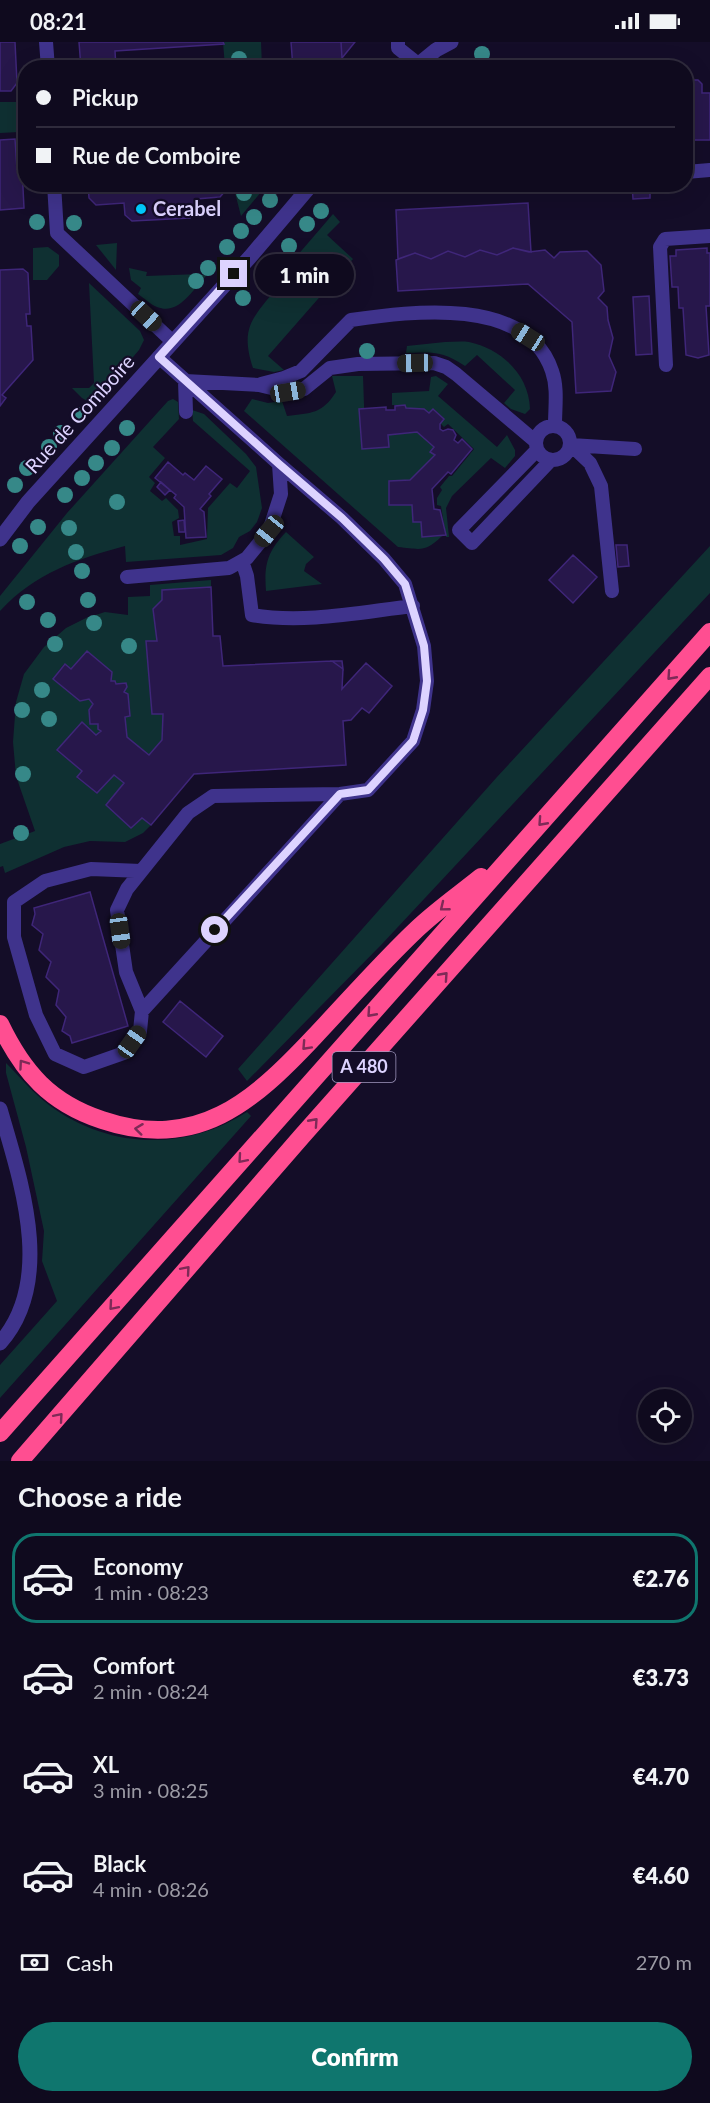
<!DOCTYPE html>
<meta charset="utf-8">
<style>
:root{--surface:#0f0a1e;--page:#1d182b;--text:#f1f3f6;--muted:#9b9aa4;--line:#2f2b3c;--accent:#0f766e}
body{margin:0;font-family:Lato,sans-serif;background:var(--page);color:var(--text);height:100vh;display:flex;flex-direction:column;font-size:22px;white-space:nowrap}
*{box-sizing:border-box;margin:0}
p{font-size:20px;color:var(--muted)}
.icon{flex:none;width:33px;height:33px;fill:none;stroke:currentColor;stroke-width:2;stroke-linecap:round;stroke-linejoin:round}
.map{position:relative;height:1419px;overflow:hidden}
.side{display:flex;flex-direction:column;background:var(--surface);flex:1}
.side>*{flex:none}
.banner{position:absolute;left:18px;top:18px;width:675px;height:132px;border-radius:24px;box-shadow:0 6px 24px #0002,0 0 0 2px var(--line);display:grid;align-content:center;height:132px;padding:0 18px;background:var(--surface)}
.controls{position:absolute;left:638px;top:1347px;display:grid;gap:12px}
.controls a{display:grid;place-items:center;width:54px;height:54px;border-radius:50%;background:var(--surface);box-shadow:0 6px 24px #0002,0 0 0 2px var(--line);font-size:30px}
.end{position:absolute;width:27px;height:27px;margin:-14px;border:8px solid #ddd3ff;background:#111;box-shadow:0 0 0 3px #111}
.from{border-radius:50%}
.bubble{position:absolute;height:42px;border-radius:21px;background:var(--surface);box-shadow:0 6px 24px #0002,0 0 0 2px var(--line);font-size:20px;font-weight:800;line-height:42px;text-align:center}
.car{position:absolute;width:18px;height:36px;margin:-18px -9px;border-radius:8px;box-shadow:0 0 4px 2px #0007;background:linear-gradient(#222 24%,#8ab4d8 0 40%,#222 0 76%,#8ab4d8 0 86%,#222 0)}
.banner b{display:flex;align-items:center;gap:21px;height:57px;font-size:22px}
.banner b+b{border-top:2px solid var(--line)}
.banner i{width:15px;height:15px;background:var(--text)}
ul{padding:0;list-style:none}
li{display:flex;align-items:center;gap:18px;height:90px;margin:0 12px 9px;padding:0 6px;border:3px solid transparent;border-radius:24px}
li div{flex:1}
li b{display:block;font-size:22px}
li em{font-style:normal;font-weight:800}
li.on{border-color:var(--accent)}
li>.icon{width:54px;height:54px;stroke-width:1.5}
h2{padding:0 18px;font-size:27px;line-height:72px}
.pay{display:flex;align-items:center;gap:15px;height:66px;padding:0 18px;font-size:22px}
.pay p{margin-inline-start:auto}
.button{display:flex;gap:12px;margin-top:auto;padding:12px 18px}
.button a{flex:1;height:69px;border-radius:36px;background:var(--accent);color:#fff;font-size:24px;font-weight:800;line-height:69px;text-align:center}
.status{display:flex;justify-content:space-between;align-items:center;height:42px;padding:0 30px;background:var(--surface);direction:ltr}
.status svg{height:16px;fill:currentColor}
.map>svg:first-child{display:block}
.green{fill:#0f3032}
.building{fill:#27174b;stroke:#3f2679;stroke-width:1.5}
.lines{fill:none;stroke-linecap:round;stroke-linejoin:round}
.lane{stroke:#3f338c;stroke-width:14}
.street{stroke:#3f338c;stroke-width:15}
.highway{stroke:#ff4e91;stroke-width:18}
.tree{fill:#368888}
.oneway{stroke:#7e2a57}
.route{stroke:#ddd3ff;stroke-width:8}
.poi-dot{fill:#00cbfe;stroke:#140d28;stroke-width:2}
.labels{text-anchor:middle;stroke-width:4.5;stroke-linejoin:round;paint-order:stroke}
.shield{fill:#140d28;stroke:#a198be;stroke-width:1.5}
.shield-label{font-size:18px;font-weight:bold;fill:#ddd3ff}
.poi-label{font-size:20px;font-weight:bold;fill:#ddd3ff;stroke:#140d28;text-anchor:start}
.street-label{font-size:20px;fill:#ddd3ff;stroke:#140d28}
</style>
<div class="status"><b>08:21</b><svg viewBox="0 0 49 12"><path d="M0 12V9h3v3zM5 12V6h3v6zM10 12V3h3v9zM15 12V0h3v12zM26 1h20v11H26zM47 4h2v5h-2z"/></svg></div>
<div class="map">
<svg width="710" height="1419" viewBox="0 0 710 1419">
<rect width="100%" height="100%" fill="#140d28"/>
<!-- green -->
<path class="green" d="M223,0H261L262,25H225Z
M0,60H17L19,90L0,91Z
M233,143V142L267,143L241,174Z
M333,172L340,180L327,193L353,217L268,314L284,328L274,330L253,326C240,286 252,277 275,248L282,254L292,242L286,236L284,229Z
M117,201L116,228L96,203Z
M48,205L59,213V224L47,238H33V206Z
M129,226L147,230L146,234L200,232L206,234C193,247 179,274 157,265C151,263 144,256 138,252L141,246L131,238Z
M89,241L140,289L144,298L139,308L93,362L82,356L72,346H89L94,341Z
M445,300C453,300 461,299 469,300C501,307 529,332 530,367L525,372L511,367L504,361L515,348L477,313L465,324C443,309 432,310 406,311L407,304Z
M332,334H363L364,363V366L359,367L388,393L417,390L434,405L431,410L435,413L410,438L389,439V463H412L413,480H421L422,495L442,494C425,511 420,507 398,505L244,369L252,357L268,361L282,359L287,374C311,371 322,372 336,350Z
M436,334L448,342L438,354L497,405L507,393L515,408V414L505,426L491,416L452,454L446,466L449,495H446L441,464L437,463V456L442,448L440,445L449,434H452L474,407L448,382L444,385L440,381L444,377L434,367L429,371L424,367L406,366L405,363H392V351L429,349L431,335Z
M173,357L178,360L179,377L153,405L165,416L149,435L155,441L150,449L162,459L166,456L178,468L179,476L172,480L174,494H180V503L207,497L208,466L230,441L237,446L250,429L193,379L192,368L204,372L246,412L256,425L262,466L257,480L250,489L239,495L233,506L221,513L126,520L125,504C77,517 35,531 0,569V554L67,471L168,359Z
M286,490L314,515L306,522L304,529L322,542L266,549C264,523 267,510 286,490Z
M710,504V551L382,902L247,1039L238,1027L497,735Z
M211,538V545L162,548V558L153,567L157,599H146L152,672H163L162,698L149,713L127,695L125,675L130,674L128,652L124,650L127,645L126,641L116,642L114,639H111L112,630L87,609L71,627L64,622L53,636L80,659L89,657L93,662L89,668L90,682H98L101,689L96,693L82,681L57,709L82,729L77,736L97,751L114,733L124,741L106,763L131,786L142,776L151,783L143,791L125,800L90,799L64,805L5,831L3,824L0,825V802L35,789L16,734L13,700L16,660L24,632L44,605L66,586L86,576L105,570L128,573V555L150,554V543Z
M6,1021C20,1035 33,1051 49,1063C108,1107 185,1110 247,1070L251,1074L0,1356V1323L57,1259L42,1219L44,1189L26,1105L6,1031Z"/>
<!-- building -->
<path class="building" d="M0,0H15L17,41L11,49H0Z
M79,0H223L224,2L115,9L116,26H81Z
M291,0H341L342,16L333,26H293Z
M341,0H355L342,16Z
M633,23V26H613L614,24Z
M686,26H687L688,38H698L702,42V51H710V98H692L690,71H693L692,54L686,49Z
M15,97L17,127L22,126L24,166L0,168V98Z
M88,142H231L220,155L196,157L197,169L190,176L132,179L125,173L124,161L96,163L89,156Z
M632,142H655V146L650,147V156L633,157Z
M528,161L531,210L513,206L497,213L480,208L465,215L448,209L431,217L415,211L398,217L396,168Z
M513,206L529,210L545,208L554,216L560,210L587,209L601,223L604,249L598,256L607,265L608,278L613,296L609,314L616,330L611,349L576,351L572,280L528,242L398,249L396,218L415,211L431,217L448,209L465,215L480,208L497,213Z
M707,206V211H710V264H706L709,313L698,316L686,313L683,266H679L678,245H672L670,214H676V208Z
M23,227L28,231L30,272H26L27,284H31L33,318L2,353L6,356L0,364V228Z
M286,236L292,242L282,254L275,248Z
M649,254L652,312L636,313L633,255Z
M405,363L406,366L424,367L429,371L433,367L444,377L440,382V387L443,389L448,387L453,388L456,393L454,398L458,401L462,397L472,407L451,432L448,430L432,447L434,467L440,468L446,493L422,495L421,480H413L412,463H389V439L410,438L435,413L430,410L434,405L417,390L388,393L389,405L362,407L359,367L386,365V368H395V364Z
M168,420L183,433L185,431L194,438L206,424L222,437L209,452L211,454L200,467L204,470L206,495L186,496L184,465L174,456L176,453L155,436Z
M161,440L170,448L165,453L157,445Z
M184,478L185,490H179L178,479Z
M616,503H627L629,524L618,525Z
M573,513L597,535L573,561L549,538Z
M211,545L213,594H220L223,624L332,619L343,627L342,647L366,621L392,644L369,671L362,666L351,678L343,679L346,723L194,732L151,783L142,776L131,786L106,763L124,741L114,733L97,751L77,735L82,729L57,708L82,680L96,693L101,689L98,687V682H90L89,668L93,662L89,657L80,659L53,637L65,622L71,627L87,609L112,630L111,639H115L116,642L126,641L127,645L124,650L128,652L130,674L125,675L127,695L149,713L162,698L163,672H152L146,599H157L153,567L162,558V548Z
M332,619H342L343,627Z
M90,850L128,984L72,1001L70,994L62,989L66,975L56,963L59,948L46,935L51,920L39,908L43,892L32,883L35,872L34,866Z
M180,959L223,994L206,1015L163,980Z"/>
<g class="lines">
<!-- lane -->
<path class="lane" d="M46,0L48,26
M398,0V6L418,22
M686,130L710,128
M54,142L57,191L173,300
M666,323L660,205L665,197L710,194
M261,342L284,336L301,329L351,278C412,269 527,254 552,329C558,346 555,365 555,383
M186,370L185,339L259,343L288,350L304,347L330,326L358,322L434,321L446,325L456,332L535,399
M536 401a17 17 0 1 1 34 0a17 17 0 1 1-34 0Z
M571,403L590,421L601,444L612,549
M571,403L635,407
M537,408L459,488L472,501L551,418
M242,519L247,534L252,573C304,582 361,570 413,564
M127,535L229,526L247,516L269,489L281,452L279,422
M141,829L91,827L45,839L14,860V895L36,973L55,1012L84,1025L124,1011L140,989L142,969L126,930L117,868L127,847L188,771L213,754L340,752L368,748L413,699L423,668L427,639L424,604L405,542L384,517L342,476L279,422L159,315
M142,969L340,752"/>
<!-- street -->
<path class="street" d="M414,26L436,8L451,0
M0,497L28,460L250,215L312,142
M0,1067C20,1137 56,1238 0,1301"/>
<!-- highway -->
<path class="highway" d="M0,982C23,1030 50,1061 102,1078C197,1110 253,1060 314,995C348,959 381,921 417,887C437,868 460,852 481,835
M0,1391L710,590
M20,1419L302,1094L710,634"/>
</g>
<!-- trees -->
<g class="tree">
<circle cx="482" cy="12" r="8"/>
<circle cx="239" cy="17" r="8"/>
<circle cx="244" cy="151" r="8"/>
<circle cx="270" cy="158" r="8"/>
<circle cx="321" cy="169" r="8"/>
<circle cx="254" cy="175" r="8"/>
<circle cx="37" cy="180" r="8"/>
<circle cx="74" cy="181" r="8"/>
<circle cx="307" cy="182" r="8"/>
<circle cx="241" cy="189" r="8"/>
<circle cx="289" cy="204" r="8"/>
<circle cx="227" cy="205" r="8"/>
<circle cx="208" cy="226" r="8"/>
<circle cx="196" cy="239" r="8"/>
<circle cx="243" cy="256" r="8"/>
<circle cx="367" cy="309" r="8"/>
<circle cx="79" cy="373" r="8"/>
<circle cx="127" cy="386" r="8"/>
<circle cx="61" cy="391" r="8"/>
<circle cx="49" cy="405" r="8"/>
<circle cx="112" cy="406" r="8"/>
<circle cx="96" cy="421" r="8"/>
<circle cx="27" cy="426" r="8"/>
<circle cx="82" cy="436" r="8"/>
<circle cx="15" cy="443" r="8"/>
<circle cx="65" cy="453" r="8"/>
<circle cx="117" cy="460" r="8"/>
<circle cx="38" cy="485" r="8"/>
<circle cx="69" cy="486" r="8"/>
<circle cx="20" cy="504" r="8"/>
<circle cx="76" cy="510" r="8"/>
<circle cx="82" cy="529" r="8"/>
<circle cx="88" cy="558" r="8"/>
<circle cx="27" cy="560" r="8"/>
<circle cx="48" cy="578" r="8"/>
<circle cx="94" cy="581" r="8"/>
<circle cx="55" cy="602" r="8"/>
<circle cx="129" cy="604" r="8"/>
<circle cx="42" cy="648" r="8"/>
<circle cx="22" cy="668" r="8"/>
<circle cx="49" cy="677" r="8"/>
<circle cx="23" cy="732" r="8"/>
<circle cx="21" cy="791" r="8"/>
</g>
<!-- one-way arrows -->
<defs><path id="oneway-chevron" d="M-2-3.5L2.5 0L-2 3.5" fill="none" stroke-width="1.6" stroke-linecap="round" stroke-linejoin="round" transform="scale(1.5)"/></defs>
<g class="oneway">
<use href="#oneway-chevron" transform="translate(671 634) rotate(132)"/>
<use href="#oneway-chevron" transform="translate(542 780) rotate(132)"/>
<use href="#oneway-chevron" transform="translate(444 865) rotate(141)"/>
<use href="#oneway-chevron" transform="translate(444 934) rotate(-48)"/>
<use href="#oneway-chevron" transform="translate(371 971) rotate(132)"/>
<use href="#oneway-chevron" transform="translate(306 1004) rotate(133)"/>
<use href="#oneway-chevron" transform="translate(23 1022) rotate(-125)"/>
<use href="#oneway-chevron" transform="translate(314 1080) rotate(-48)"/>
<use href="#oneway-chevron" transform="translate(139 1087) rotate(-173)"/>
<use href="#oneway-chevron" transform="translate(242 1117) rotate(131)"/>
<use href="#oneway-chevron" transform="translate(186 1228) rotate(-49)"/>
<use href="#oneway-chevron" transform="translate(113 1264) rotate(131)"/>
<use href="#oneway-chevron" transform="translate(59 1375) rotate(-49)"/>
</g>
<g class="lines">
<!-- route -->
<path class="route" d="M215,888L340,752L368,748L413,699L423,668L427,639L424,604L405,542L384,517L342,476L279,422L159,315L234,232"/>
</g>
<!-- markers -->
<circle class="poi-dot" cx="141" cy="167" r="6"/>
<g class="labels">
<!-- shield labels -->
<rect class="shield" x="332.5" y="1010" width="63" height="30" rx="4.5"/>
<g class="shield-label">
<text x="364" y="1031">A 480</text>
</g>
<!-- poi labels -->
<g class="poi-label">
<text x="153" y="174">Cerabel</text>
</g>
<!-- street labels -->
<g class="street-label">
<text transform="translate(80 372) rotate(-48)" y="7">Rue de Comboire</text>
</g>
</g>
</svg>
<div class="controls">
<a><svg class="icon" aria-label="locate" viewBox="0 0 24 24"><circle cx="12" cy="12" r="6"/><path d="M12 2v4M12 18v4M2 12h4M18 12h4"/></svg></a>
</div>
<i class="end from" style="left:215px;top:888px"></i>
<i class="end" style="left:234px;top:232px"></i>
<div class="bubble" style="left:255px;top:212px;width:99px">1 min</div>
<i class="car" style="left:146px;top:274px;rotate:133deg"></i>
<i class="car" style="left:528px;top:295px;rotate:302deg"></i>
<i class="car" style="left:415px;top:321px;rotate:269deg"></i>
<i class="car" style="left:288px;top:350px;rotate:81deg"></i>
<i class="car" style="left:269px;top:489px;rotate:219deg"></i>
<i class="car" style="left:120px;top:889px;rotate:172deg"></i>
<i class="car" style="left:132px;top:1000px;rotate:35deg"></i>
<div class="banner">
<b><i class="from"></i>Pickup</b>
<b><i></i>Rue de Comboire</b>
</div>
</div>
<section class="side">
<h2>Choose a ride</h2>
<ul>
<li class="on"><svg class="icon" aria-label="car" viewBox="0 0 24 24"><path d="M5 17H2v-5l4-1 3-4h7l3 4 3 1v5h-3M9 17h6M6 11h13"/><circle cx="7" cy="17" r="2"/><circle cx="17" cy="17" r="2"/></svg><div><b>Economy</b><p>1 min · 08:23</p></div><em>€2.76</em></li>
<li><svg class="icon" aria-label="car" viewBox="0 0 24 24"><path d="M5 17H2v-5l4-1 3-4h7l3 4 3 1v5h-3M9 17h6M6 11h13"/><circle cx="7" cy="17" r="2"/><circle cx="17" cy="17" r="2"/></svg><div><b>Comfort</b><p>2 min · 08:24</p></div><em>€3.73</em></li>
<li><svg class="icon" aria-label="car" viewBox="0 0 24 24"><path d="M5 17H2v-5l4-1 3-4h7l3 4 3 1v5h-3M9 17h6M6 11h13"/><circle cx="7" cy="17" r="2"/><circle cx="17" cy="17" r="2"/></svg><div><b>XL</b><p>3 min · 08:25</p></div><em>€4.70</em></li>
<li><svg class="icon" aria-label="car" viewBox="0 0 24 24"><path d="M5 17H2v-5l4-1 3-4h7l3 4 3 1v5h-3M9 17h6M6 11h13"/><circle cx="7" cy="17" r="2"/><circle cx="17" cy="17" r="2"/></svg><div><b>Black</b><p>4 min · 08:26</p></div><em>€4.60</em></li>
</ul>
<div class="pay"><svg class="icon" aria-label="cash" viewBox="0 0 24 24"><path d="M3 7h18v10H3z"/><circle cx="12" cy="12" r="2"/></svg>Cash<p>270 m</p></div>
<div class="button"><a>Confirm</a></div>
</section>
